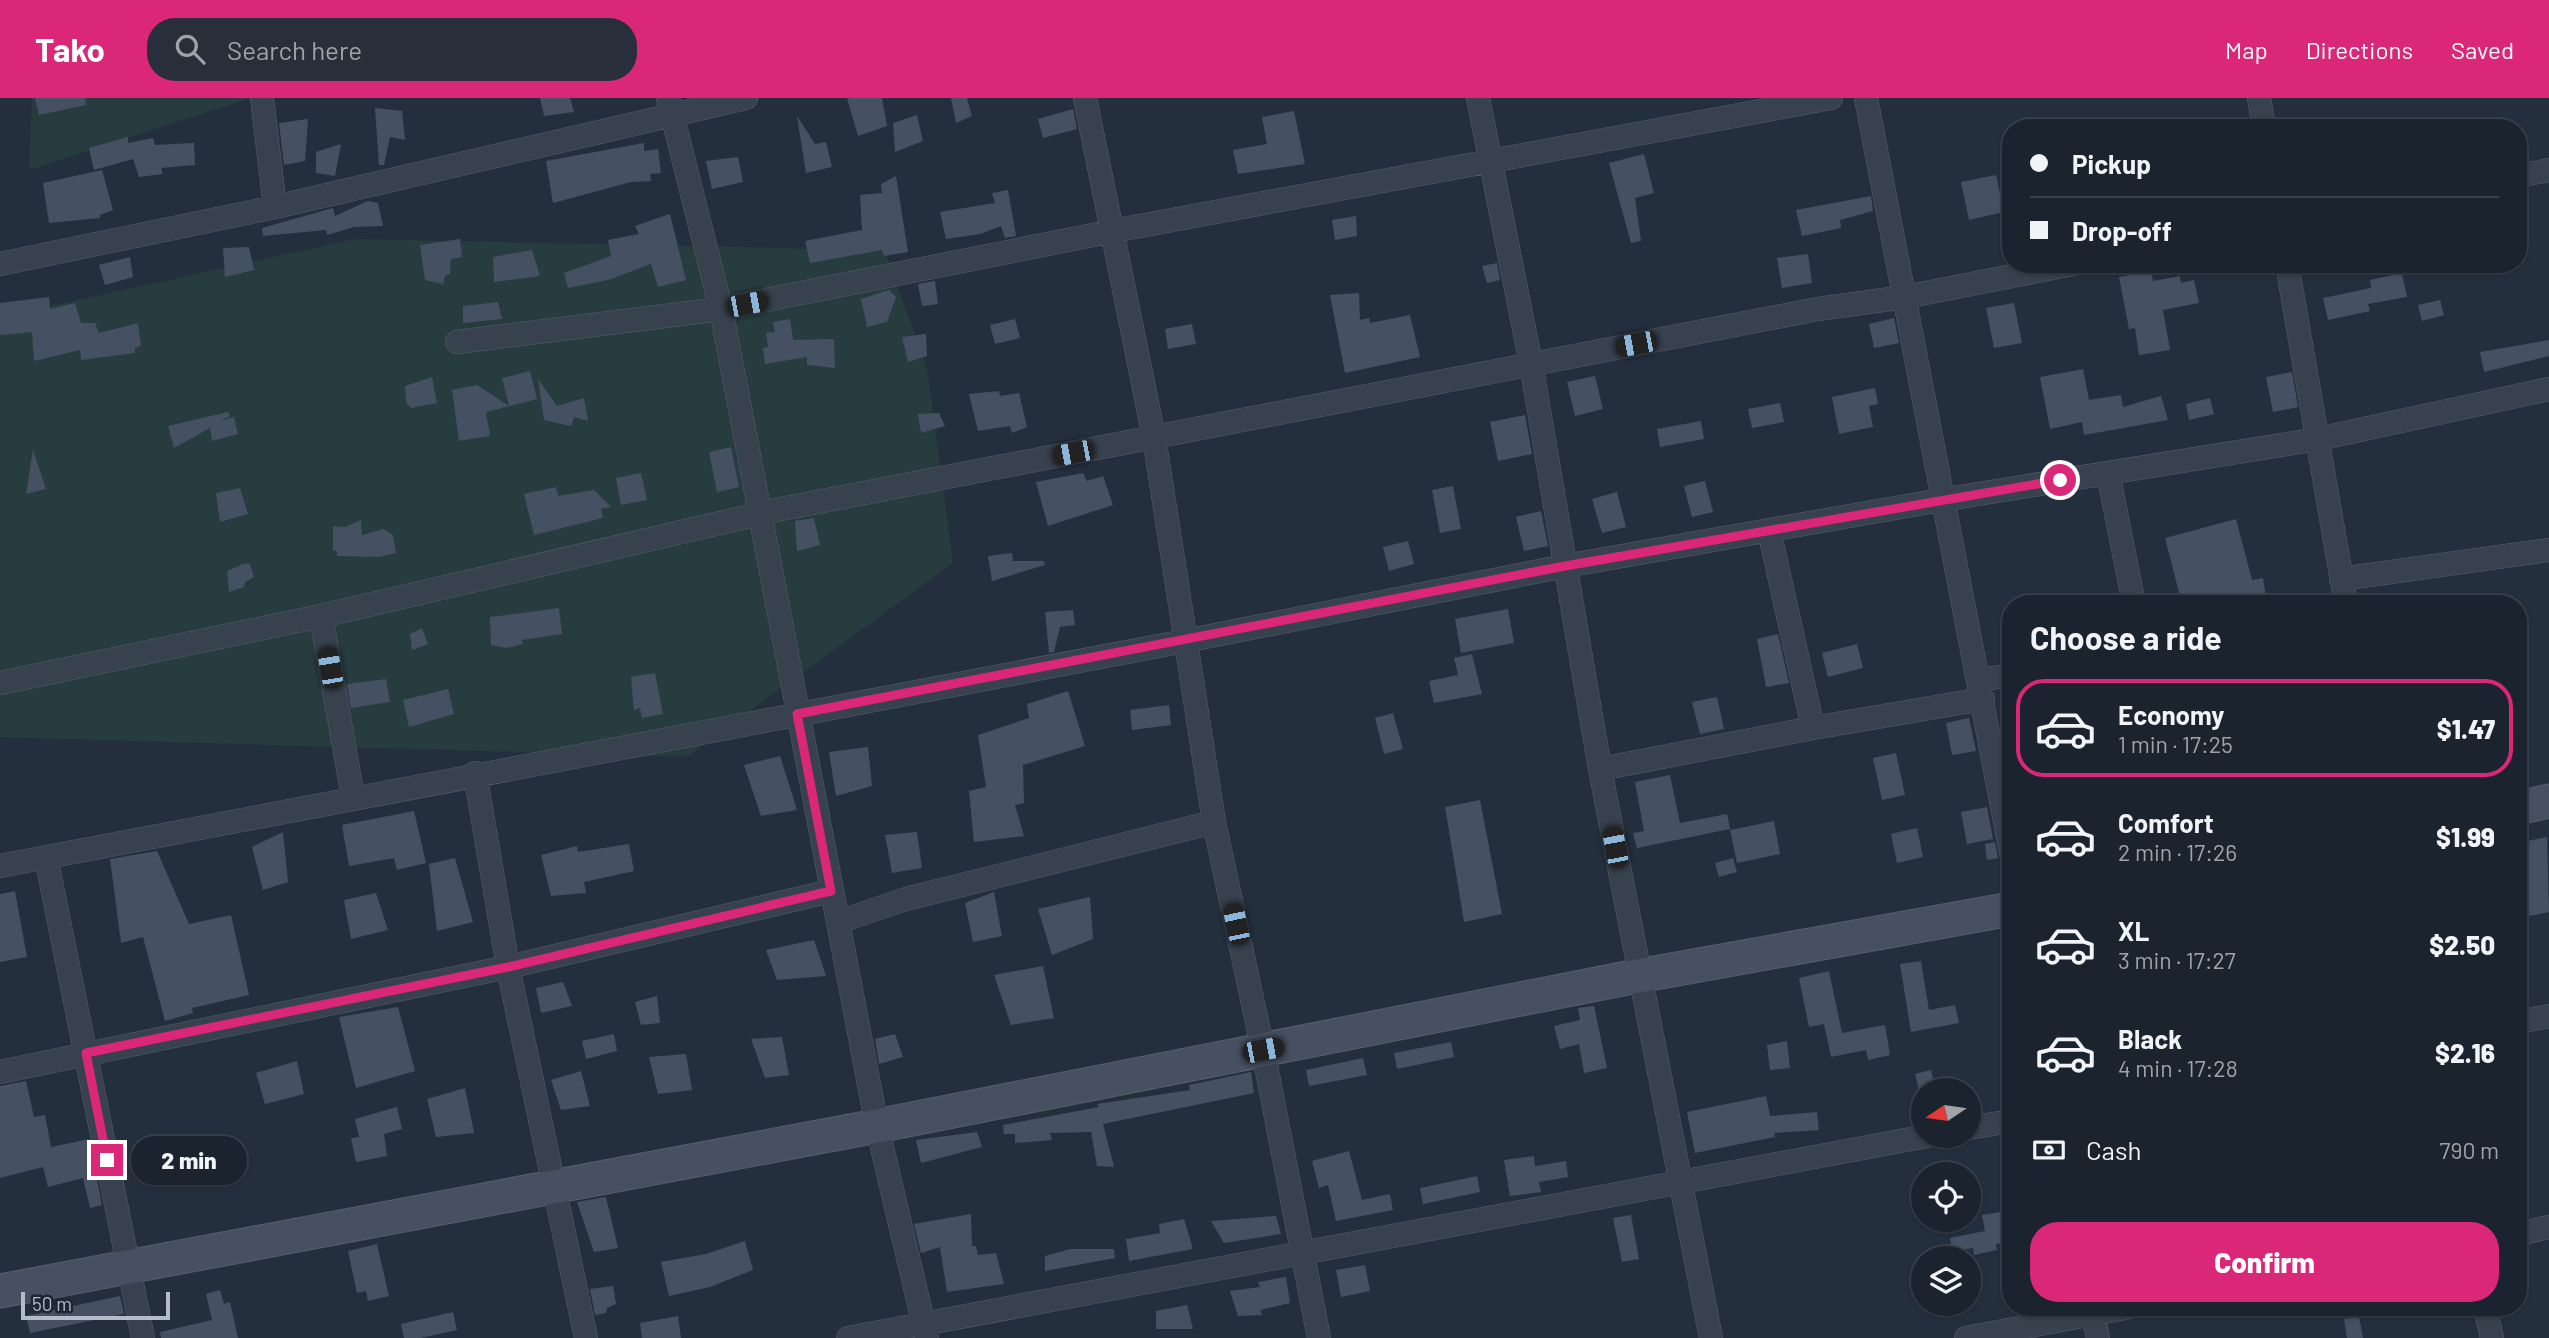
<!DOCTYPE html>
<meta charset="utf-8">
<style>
:root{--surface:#1b232e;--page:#282f3a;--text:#f1f3f6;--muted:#a0a4aa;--line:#39404a;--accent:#db2777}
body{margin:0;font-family:Barlow,sans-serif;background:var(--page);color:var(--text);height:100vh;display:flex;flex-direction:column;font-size:26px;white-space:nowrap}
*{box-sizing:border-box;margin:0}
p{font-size:23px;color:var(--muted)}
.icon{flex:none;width:38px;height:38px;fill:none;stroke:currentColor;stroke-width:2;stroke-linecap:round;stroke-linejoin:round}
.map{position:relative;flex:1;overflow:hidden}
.panel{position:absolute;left:2002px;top:497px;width:525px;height:721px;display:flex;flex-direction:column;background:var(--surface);border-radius:28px;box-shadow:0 2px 5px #0004,0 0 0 2px var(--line)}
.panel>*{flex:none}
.guide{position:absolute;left:2002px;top:21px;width:525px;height:154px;border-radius:28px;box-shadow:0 2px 5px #0004,0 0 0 2px var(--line);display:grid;align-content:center;height:154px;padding:0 28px;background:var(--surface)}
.needle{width:46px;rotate:257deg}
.controls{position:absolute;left:1911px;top:980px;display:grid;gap:14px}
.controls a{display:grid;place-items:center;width:70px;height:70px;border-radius:50%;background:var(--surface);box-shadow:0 2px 5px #0004,0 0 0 2px var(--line);font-size:35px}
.scale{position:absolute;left:21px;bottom:18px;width:149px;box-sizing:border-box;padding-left:7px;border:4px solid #b4bcc9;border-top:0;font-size:19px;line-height:24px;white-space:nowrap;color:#b4bcc9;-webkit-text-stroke:5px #1d2633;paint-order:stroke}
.end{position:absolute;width:32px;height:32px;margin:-16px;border:9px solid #db2777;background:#fff;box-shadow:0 0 0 4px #fff}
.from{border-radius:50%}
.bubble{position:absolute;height:49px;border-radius:24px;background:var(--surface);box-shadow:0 2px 5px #0004,0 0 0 2px var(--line);font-size:23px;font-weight:800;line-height:49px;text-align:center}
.car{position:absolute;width:21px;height:42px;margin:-21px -10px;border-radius:9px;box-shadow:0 0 5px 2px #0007;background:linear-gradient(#222 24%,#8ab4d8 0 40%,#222 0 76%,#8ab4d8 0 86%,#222 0)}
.guide b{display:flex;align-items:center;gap:24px;height:66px;font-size:26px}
.guide b+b{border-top:2px solid var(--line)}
.guide i{width:18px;height:18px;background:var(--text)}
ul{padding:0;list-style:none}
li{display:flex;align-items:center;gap:21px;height:98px;margin:0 14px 10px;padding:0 14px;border:4px solid transparent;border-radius:28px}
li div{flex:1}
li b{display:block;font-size:26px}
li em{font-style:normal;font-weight:800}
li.active{border-color:var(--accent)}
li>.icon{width:63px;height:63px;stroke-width:1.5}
h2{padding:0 28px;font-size:32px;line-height:84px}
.pay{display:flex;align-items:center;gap:18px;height:77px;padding:0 28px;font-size:26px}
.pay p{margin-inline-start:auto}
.primary-button{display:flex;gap:14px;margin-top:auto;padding:14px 28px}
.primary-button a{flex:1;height:80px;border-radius:28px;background:var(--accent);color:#fff;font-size:28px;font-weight:800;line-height:80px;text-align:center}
header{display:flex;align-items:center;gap:42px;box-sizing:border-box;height:98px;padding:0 35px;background:var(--accent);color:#fff}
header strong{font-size:33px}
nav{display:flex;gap:38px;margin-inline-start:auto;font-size:24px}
.search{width:490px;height:63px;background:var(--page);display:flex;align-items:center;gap:18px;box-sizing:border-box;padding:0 24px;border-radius:28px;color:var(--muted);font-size:26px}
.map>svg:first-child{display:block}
.green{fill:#263c3f}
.building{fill:#455162}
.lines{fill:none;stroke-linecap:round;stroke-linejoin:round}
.street-casing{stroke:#565f6c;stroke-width:24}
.secondary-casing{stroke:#565f6c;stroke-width:35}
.street{stroke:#38414e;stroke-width:23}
.secondary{stroke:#465061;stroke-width:33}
.route{stroke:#db2777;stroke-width:9}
</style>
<header>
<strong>Tako</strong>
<div class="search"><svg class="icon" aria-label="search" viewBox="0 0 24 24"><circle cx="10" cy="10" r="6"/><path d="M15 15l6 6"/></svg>Search here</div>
<nav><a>Map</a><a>Directions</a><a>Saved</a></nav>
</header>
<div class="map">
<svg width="2549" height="1240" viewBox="0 0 2549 1240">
<rect width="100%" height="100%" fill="#242f3e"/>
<!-- green -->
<path class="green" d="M32,0H250L29,72Z
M356,141L884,152L927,270L953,465L687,659L0,639V219Z"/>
<!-- building -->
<path class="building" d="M35,0H85L86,7L39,17Z
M540,0H570L574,14L544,18Z
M847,0H882L887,28L858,38Z
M951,0H967L972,18L956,25Z
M375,10L402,13L405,42L390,39L384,67H379Z
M1073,11L1077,31L1043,40L1038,21Z
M1294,13L1305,66L1238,76L1233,52L1267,46L1262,19Z
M917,17L923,43L895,54L893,25Z
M797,18L815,46L826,44L832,69L806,75Z
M308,21L305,63L284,67L279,25Z
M128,39V45L153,40L155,47L194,45L195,67L161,70L163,76L139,79L133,61L94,72L89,50Z
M644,45V53L658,51L661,75L650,76L651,83L631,84L553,105L546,63Z
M341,46L335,78L316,75V54Z
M1644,56L1654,95L1635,100L1641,143L1631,145L1609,65Z
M738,59L743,84L712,91L706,63Z
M102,72L113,112L100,117V120L49,125L43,85Z
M1996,77L2004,114L1969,122L1961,84Z
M896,78L908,154L884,158L882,152L810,165L805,143L862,132L860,97L882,95L881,86Z
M1008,92L1016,138L1005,140L1001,128L980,136L946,141L940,114L995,105L992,95Z
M1871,98L1873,113L1840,122L1841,130L1802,138L1796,112Z
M368,103L378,105L383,128L354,129L327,137L326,132L263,138L262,130L333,110L335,118Z
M670,116L686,182L658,189L651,166L608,182L568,190L564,175L611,158L608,142L639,136L635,128Z
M1356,118L1357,138L1335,142L1332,122Z
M460,141L462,159L451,161L450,176L445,178L443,186L425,182L420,147Z
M249,149L254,172L225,179L223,150Z
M532,152L540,178L494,184L493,159Z
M1808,156L1812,185L1782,190L1777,160Z
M130,159L133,179L105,187L99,167Z
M1497,165L1500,182L1487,185L1482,168Z
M2151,173L2153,183L2180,178L2181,185L2194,182L2199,205L2163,212L2170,252L2139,257L2135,230L2129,231L2119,179Z
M2402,175L2407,199L2368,206L2370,213L2328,222L2323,200L2371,190L2370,182Z
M935,183L938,206L922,208L918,186Z
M889,192L896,199L887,224L867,229L861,201Z
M1359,195L1360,222L1369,220L1370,225L1410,217L1420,259L1345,275L1330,197Z
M49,199L50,211L75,205L81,225H95L99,235L138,225L141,248L135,250V255L81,262L80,252L34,263L32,234L0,237V205Z
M2440,202L2444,217L2422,223L2418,207Z
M498,204L502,221L463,225V208Z
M2014,205L2022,245L1994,250L1986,210Z
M1894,220L1899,245L1874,250L1869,226Z
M790,221L793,242L834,241L835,270L807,267V259L765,266L763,250L768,249L766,235L775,234L773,224Z
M1015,221L1020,240L995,246L990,227Z
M1192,226L1196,246L1168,251L1165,231Z
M926,236L927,258L908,264L902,239Z
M2549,242V258L2484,274L2480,254Z
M2083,271L2089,302L2121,297L2123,309L2161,298L2168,322L2084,337L2082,324L2050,331L2040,279Z
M530,273L537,301L486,314L490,338L459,343L452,292L477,287L509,308L502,280Z
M2292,274L2298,309L2273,314L2266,279Z
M1595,278L1603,311L1575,318L1567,284Z
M432,279L437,305L411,310L406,304L405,288Z
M538,281L557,308L584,300L588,323L574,319L571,328L544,322Z
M1875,290L1878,306L1869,308L1873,329L1839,336L1832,299Z
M999,293L1000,298L1019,295L1027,329L1012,335L1010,328L978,333L969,296Z
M2210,300L2214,316L2189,322L2186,306Z
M1780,305L1784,324L1752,330L1748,311Z
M228,314L230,318L220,323L234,319L238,336L212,343L210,330L174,350L168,328Z
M939,315L945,328L921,335L918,316Z
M1525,317L1532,356L1498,363L1490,324Z
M1701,323L1704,341L1660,349L1657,331Z
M731,349L739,389L717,394L709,354Z
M33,352L46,391L26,396Z
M641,375L647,402L621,407L616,380Z
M1083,375L1087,383L1103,378L1113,407L1048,428L1036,384Z
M1705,383L1713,414L1692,419L1684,388Z
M1453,388L1461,431L1440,435L1432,392Z
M556,389L558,398L594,392L611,409L601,411L603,420L534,437L524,396Z
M240,390L248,416L220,424L216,395Z
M1617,394L1626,429L1602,435L1592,401Z
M1541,413L1548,448L1524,453L1516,419Z
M814,420L820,447L797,453L795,423Z
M2236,421L2252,482L2263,480L2267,506H2182L2165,440Z
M361,422L362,437L384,431L393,437L396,455L379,459L337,458V453H333V428L345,429Z
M1408,443L1414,466L1389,473L1383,449Z
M1012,455L1013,463H1044L1045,467L992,483L988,458Z
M243,466H250L254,479L245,484L244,489L229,494L227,473Z
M559,510L562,536L522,542L523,546L507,550L491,547L490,519Z
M1508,511L1514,545L1461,555L1455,521Z
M1073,512L1075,527L1060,529L1054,554L1049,555L1045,514Z
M422,530L428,546L412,552L410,536Z
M1778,536L1789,585L1766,589L1757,541Z
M1857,546L1863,570L1828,579L1822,555Z
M1472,556L1482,596L1434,605L1429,583L1458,577L1454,560Z
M655,575L663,616L642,620L640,610L634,612L631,579Z
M386,581L390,604L351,610L347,586Z
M448,591L454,616L409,629L403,602Z
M1068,593L1085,648L1023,667L1024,705L1015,707L1024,738L974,744L969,693L986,689L978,637L1029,620L1027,606Z
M1717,599L1724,631L1700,636L1692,604Z
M1169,607L1171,627L1132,632L1130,612Z
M1393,615L1403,651L1384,656L1375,620Z
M1969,620L1976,653L1952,657L1946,625Z
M868,649L872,688L836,698L829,654Z
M1896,655L1905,697L1882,702L1873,660Z
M780,658L797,712L761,718L744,667Z
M1670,677L1680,725L1727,716L1730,731L1637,750L1633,735L1644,733L1635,684Z
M1480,702L1502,816L1464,824L1445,709Z
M1987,709L1993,741L1967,746L1961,714Z
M414,713L426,765L397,772L394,760L349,768L342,727Z
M1774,723L1780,756L1737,765L1730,732Z
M1917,730L1923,759L1897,765L1891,736Z
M283,734L288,784L263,792L252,749Z
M917,734L922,770L892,775L885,737Z
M2547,739L2549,814L2529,818L2524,796L2518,797V745Z
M1995,744L1998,760L1987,762L1985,746Z
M629,746L634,773L584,784L586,795L551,798L541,757L577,748L578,754Z
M157,753L189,826L231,817L249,897L192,910L193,915L165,923L143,839L121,845L110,761Z
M455,760L473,824L437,833L429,766Z
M1733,760L1737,774L1719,779L1715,765Z
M15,793L27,859L0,864V796Z
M994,794L1002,838L973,844L965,805Z
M376,795L388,832L351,841L344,802Z
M1090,799L1093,841L1052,857L1038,811Z
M814,842L826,878L777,882L766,852Z
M1921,863L1929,912L1955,907L1959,925L1911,934L1900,866Z
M1043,868L1054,920L1011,927L994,877Z
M1829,873L1842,935L1885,927L1890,957L1868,962L1866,952L1831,959L1824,926L1809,929L1799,880Z
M563,884L572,908L541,915L536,890Z
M657,898L660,925L641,927L635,904Z
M1594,908L1607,970L1584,975L1579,946L1560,951L1554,928L1580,922L1578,910Z
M398,909L415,973L356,990L339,919Z
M614,936L617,953L586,961L582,943Z
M895,936L903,959L879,966L875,941Z
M782,939L789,977L765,980L751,941Z
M1787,943L1790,970L1770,972L1767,947Z
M1451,944L1454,959L1397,971L1394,955Z
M686,956L692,992L658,996L649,959Z
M1363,960L1367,977L1309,988L1306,972Z
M297,963L304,996L265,1006L256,975Z
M1931,972L1936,992H1919L1915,976Z
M581,973L590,1008L561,1012L551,982Z
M1251,974L1254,995L1103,1026L1114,1069L1097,1068L1091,1034L1050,1035L1052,1042L1015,1045V1036H1004L1003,1027L1099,1009L1097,1006L1190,992L1189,987Z
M26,983L34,1019L45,1017L51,1049L89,1041L102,1107L90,1110L83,1080L48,1089L43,1069L0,1080V988Z
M465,990L474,1035L436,1039L427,1001Z
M1766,998L1770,1018L1817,1014L1819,1032L1774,1035L1775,1039L1695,1055L1687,1014Z
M397,1009L402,1031L384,1036L387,1058L356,1064L351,1040L359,1039L355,1021Z
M977,1034L982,1049L921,1065L916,1042Z
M1349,1053L1362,1102L1390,1096L1393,1112L1336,1123L1328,1087L1319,1090L1312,1063Z
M1534,1058L1535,1068L1566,1063L1568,1079L1539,1084L1541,1094L1510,1098L1504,1062Z
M1477,1078L1480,1094L1423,1106L1420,1090Z
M606,1099L618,1150L594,1154L577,1104Z
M2006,1113L2010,1144L1996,1146L1997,1152L1974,1157L1973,1150L1952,1153L1950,1140L1985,1133L1982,1117Z
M971,1116L972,1148H976L978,1157L996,1155L1004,1186L947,1194L940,1149L921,1155L914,1126Z
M1631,1117L1639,1161L1622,1164L1613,1120Z
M1276,1118L1281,1136L1224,1145L1211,1123Z
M1184,1121L1193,1151L1129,1163L1126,1141L1160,1135L1159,1126Z
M745,1143L753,1172L710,1189L669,1198L661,1164L706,1156Z
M377,1146L389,1198L368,1203L366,1193L357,1195L348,1153Z
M1070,1151H1114L1115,1160L1045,1173V1158Z
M1365,1167L1370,1193L1341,1199L1336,1172Z
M1286,1179L1290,1205L1260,1212L1262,1217L1238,1218L1230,1193L1260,1189L1258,1184Z
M613,1188L616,1206L607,1210L606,1215L595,1217L590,1191Z
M220,1192L224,1206L230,1204L238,1240H161L160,1234L212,1222L206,1196Z
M120,1198L124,1216L30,1235L26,1218Z
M1187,1207L1193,1231H1156V1213Z
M453,1214L457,1232L421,1240H404L401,1226Z
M678,1218L681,1240H642L640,1225Z
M2359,1219L2363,1240H2347L2344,1221Z"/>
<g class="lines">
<defs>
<path id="street" d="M262,0L275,109
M668,0L721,211L877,1028L927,1240
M1085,0L1154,339L1214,724L1263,952L1319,1240
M1478,0L1531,266L1600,671L1711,1240
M1866,0L2011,755
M2259,0L2264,30
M2518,78L2549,72
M0,166L275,109L746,0
M2287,166L2346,506
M457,244L721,211L1113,133L1831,0
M2108,375L2134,506
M1769,432L1813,630
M2341,481L2549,452
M321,518L353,699
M1979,582L2011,577
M0,585L321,518L776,412L1818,211L1905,199L2073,166
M1600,671L1813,630L1983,601
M475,675L508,869L586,1240
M46,759L143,1240
M0,768L1185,543L1565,468L1941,402L2318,341L2549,291
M838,824L906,801L1214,724
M2518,924L2549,918
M0,974L508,869L831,793
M1969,1030L2011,1023
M2518,1136L2549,1129
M2092,1209L2098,1240
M2485,1209L2492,1240
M848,1240L1927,1038
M1966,1240L2130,1209"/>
<path id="secondary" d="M2518,710L2549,703
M0,1193L877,1028L1627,880L2011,811"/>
</defs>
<!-- street casing -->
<use href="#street" class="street-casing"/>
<!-- secondary casing -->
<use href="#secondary" class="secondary-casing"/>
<!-- street -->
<use href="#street" class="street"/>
<!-- secondary -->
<use href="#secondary" class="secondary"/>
</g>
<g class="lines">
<!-- route -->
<path class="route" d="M107,1062L86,955L508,869L831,793L797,616L1565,468L2060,382"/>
</g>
</svg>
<div class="controls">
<a><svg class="needle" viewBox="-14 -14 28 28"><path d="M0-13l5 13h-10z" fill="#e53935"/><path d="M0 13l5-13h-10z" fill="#a0a4aa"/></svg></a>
<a><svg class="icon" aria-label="locate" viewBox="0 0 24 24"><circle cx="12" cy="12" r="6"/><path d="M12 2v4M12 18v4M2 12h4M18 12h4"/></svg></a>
<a><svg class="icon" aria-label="layers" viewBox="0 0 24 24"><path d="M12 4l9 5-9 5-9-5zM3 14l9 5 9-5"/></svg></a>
</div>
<div class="scale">50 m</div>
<i class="end from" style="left:2060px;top:382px"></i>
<i class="end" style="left:107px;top:1062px"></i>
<div class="bubble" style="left:131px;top:1038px;width:116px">2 min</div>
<i class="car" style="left:747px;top:206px;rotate:79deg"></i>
<i class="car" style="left:1636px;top:246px;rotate:259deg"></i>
<i class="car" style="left:1073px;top:355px;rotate:259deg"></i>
<i class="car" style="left:330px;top:570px;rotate:350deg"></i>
<i class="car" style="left:1615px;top:749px;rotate:349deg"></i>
<i class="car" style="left:1236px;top:826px;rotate:348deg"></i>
<i class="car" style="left:1263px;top:952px;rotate:79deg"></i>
<div class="guide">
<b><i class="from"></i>Pickup</b>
<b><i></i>Drop-off</b>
</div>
<section class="panel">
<h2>Choose a ride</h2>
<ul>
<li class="active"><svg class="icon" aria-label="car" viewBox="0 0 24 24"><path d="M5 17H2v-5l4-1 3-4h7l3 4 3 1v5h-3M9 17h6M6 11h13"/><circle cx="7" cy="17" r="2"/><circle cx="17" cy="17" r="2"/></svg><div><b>Economy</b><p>1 min · 17:25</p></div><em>$1.47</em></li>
<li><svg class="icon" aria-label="car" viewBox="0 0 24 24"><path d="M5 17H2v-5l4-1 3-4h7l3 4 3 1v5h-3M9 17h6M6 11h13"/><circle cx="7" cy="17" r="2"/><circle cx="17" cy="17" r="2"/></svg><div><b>Comfort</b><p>2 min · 17:26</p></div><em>$1.99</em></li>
<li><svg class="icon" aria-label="car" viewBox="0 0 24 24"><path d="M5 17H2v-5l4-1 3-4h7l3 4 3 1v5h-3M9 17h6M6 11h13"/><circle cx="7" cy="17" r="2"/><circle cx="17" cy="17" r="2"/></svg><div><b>XL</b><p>3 min · 17:27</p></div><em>$2.50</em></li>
<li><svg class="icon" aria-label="car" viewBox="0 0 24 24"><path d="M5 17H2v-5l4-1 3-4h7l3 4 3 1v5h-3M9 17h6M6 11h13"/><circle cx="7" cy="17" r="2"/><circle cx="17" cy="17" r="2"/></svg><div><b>Black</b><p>4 min · 17:28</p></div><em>$2.16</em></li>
</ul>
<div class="pay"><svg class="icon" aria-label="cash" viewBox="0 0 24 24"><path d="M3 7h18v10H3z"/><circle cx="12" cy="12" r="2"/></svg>Cash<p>790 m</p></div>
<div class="primary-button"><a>Confirm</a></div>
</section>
</div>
